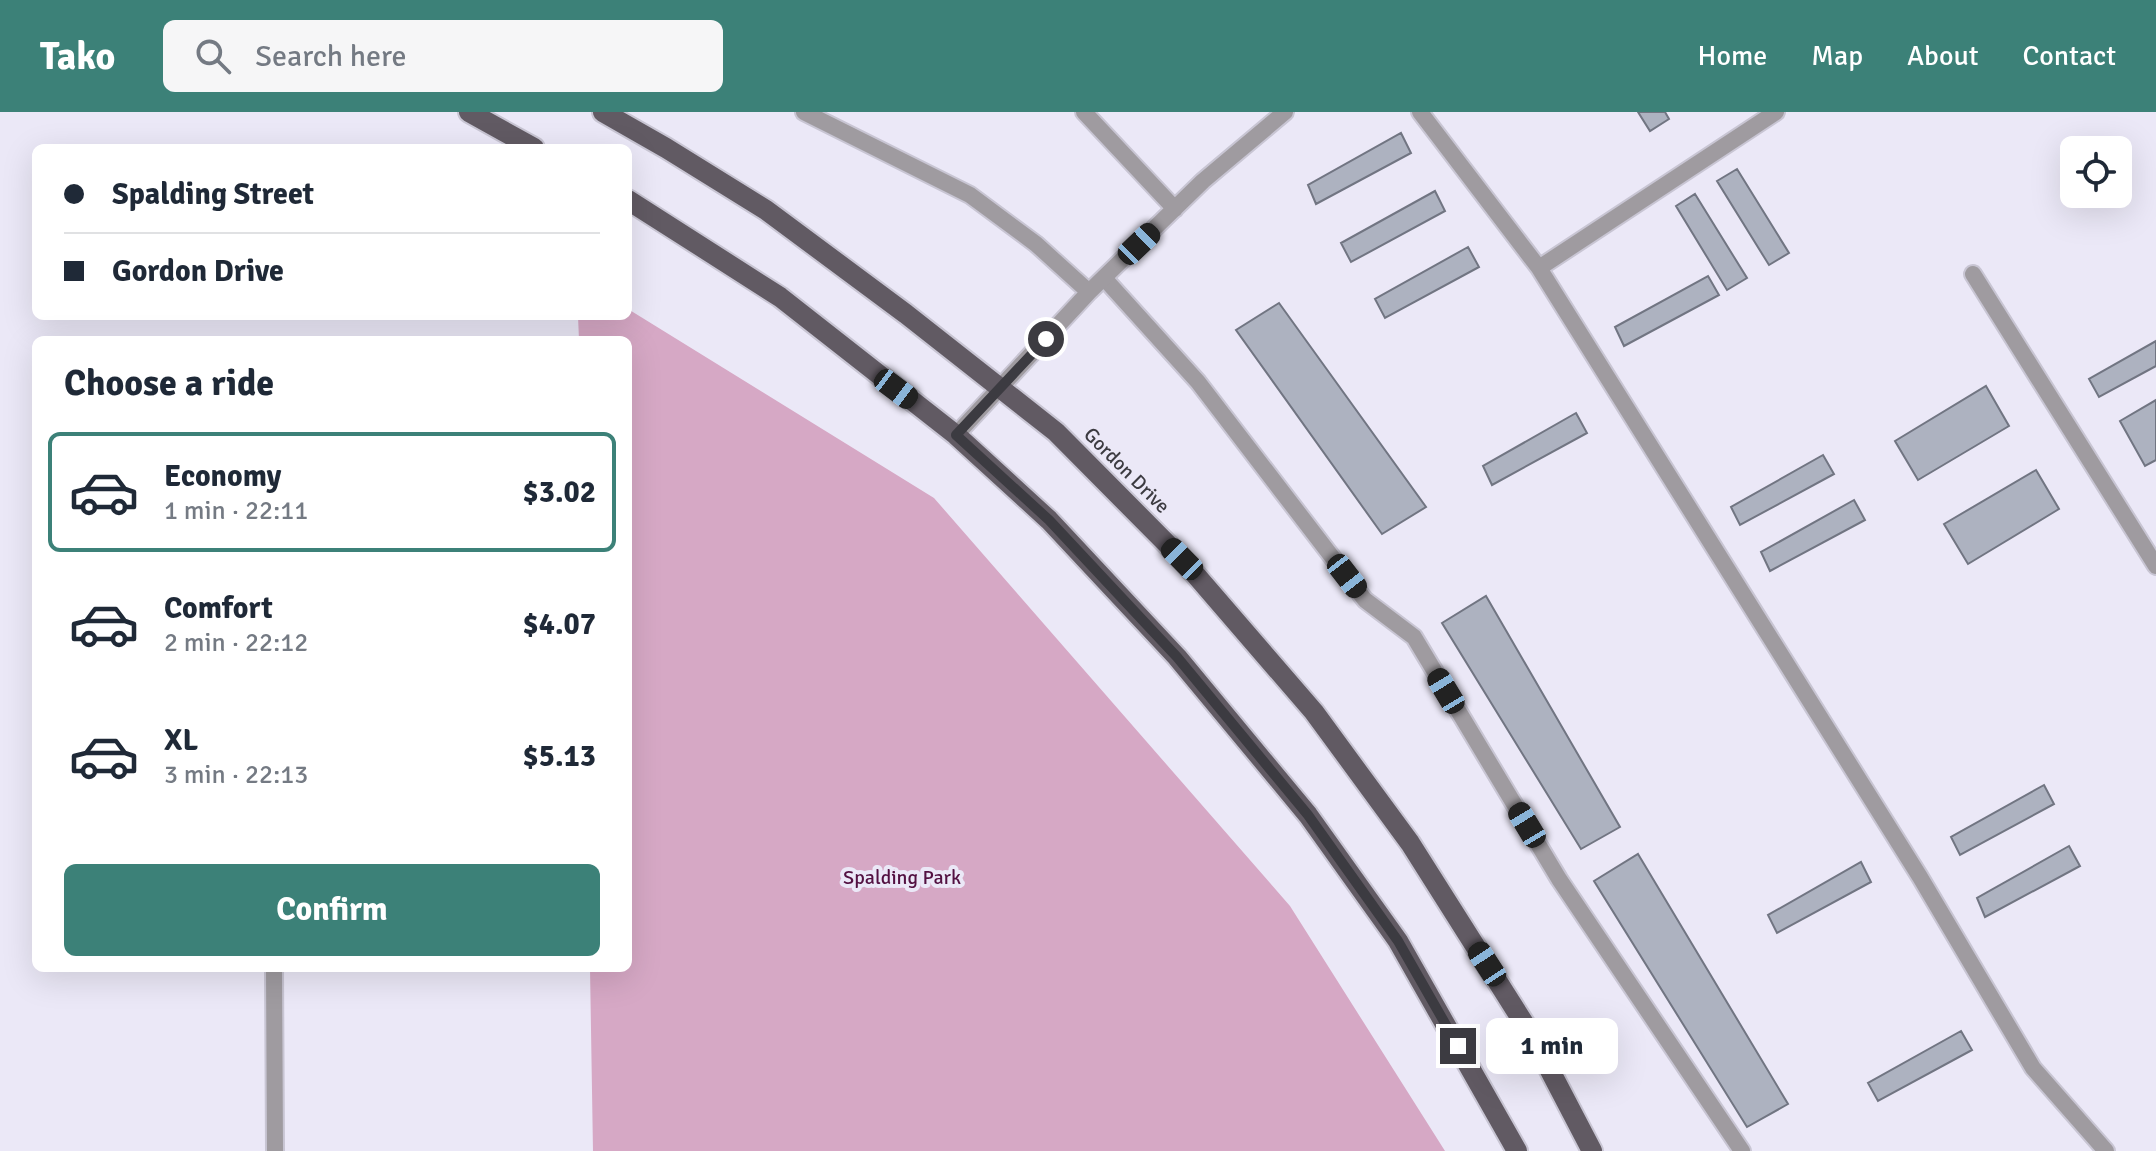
<!DOCTYPE html>
<meta charset="utf-8">
<style>
:root{--surface:#fff;--page:#f6f6f7;--text:#1f2937;--muted:#747a83;--line:#e0e1e3;--accent:#3c8178}
body{margin:0;font-family:Signika,sans-serif;background:var(--page);color:var(--text);height:100vh;display:flex;flex-direction:column;font-size:30px;white-space:nowrap}
*{box-sizing:border-box;margin:0}
p{font-size:26px;color:var(--muted)}
.icon{flex:none;width:44px;height:44px;fill:none;stroke:currentColor;stroke-width:2;stroke-linecap:round;stroke-linejoin:round}
.map{position:relative;flex:1;overflow:hidden}
.panel{position:absolute;left:32px;top:224px;width:600px;height:636px;display:flex;flex-direction:column;background:var(--surface);border-radius:12px;box-shadow:0 8px 32px #0002}
.panel>*{flex:none}
.banner{position:absolute;left:32px;top:32px;width:600px;height:176px;border-radius:12px;box-shadow:0 8px 32px #0002;display:grid;align-content:center;height:176px;padding:0 32px;background:var(--surface)}
.fabs{position:absolute;left:2060px;top:24px;display:grid;gap:16px}
.fabs a{display:grid;place-items:center;width:72px;height:72px;border-radius:12px;background:var(--surface);box-shadow:0 8px 32px #0002;font-size:40px}
.end{position:absolute;width:36px;height:36px;margin:-18px;border:10px solid #3c3b41;background:#fff;box-shadow:0 0 0 4px #fff}
.from{border-radius:50%}
.bubble{position:absolute;height:56px;border-radius:12px;background:var(--surface);box-shadow:0 8px 32px #0002;font-size:26px;font-weight:700;line-height:56px;text-align:center}
.car{position:absolute;width:24px;height:48px;margin:-24px -12px;border-radius:10px;box-shadow:0 0 6px 2px #0007;background:linear-gradient(#222 24%,#8ab4d8 0 40%,#222 0 76%,#8ab4d8 0 86%,#222 0)}
.banner b{display:flex;align-items:center;gap:28px;height:76px;font-size:30px}
.banner b+b{border-top:2px solid var(--line)}
.banner i{width:20px;height:20px;background:var(--text)}
ul{padding:0;list-style:none}
li{display:flex;align-items:center;gap:24px;height:120px;margin:0 16px 12px;padding:0 16px;border:4px solid transparent;border-radius:12px}
li div{flex:1}
li b{display:block;font-size:30px}
li em{font-style:normal;font-weight:700}
li.current{border-color:var(--accent)}
li>.icon{width:72px;height:72px;stroke-width:1.5}
h2{padding:0 32px;font-size:36px;line-height:96px}
.button{display:flex;gap:16px;margin-top:auto;padding:16px 32px}
.button a{flex:1;height:92px;border-radius:12px;background:var(--accent);color:#fff;font-size:32px;font-weight:700;line-height:92px;text-align:center}
header{display:flex;align-items:center;gap:48px;box-sizing:border-box;height:112px;padding:0 40px;background:var(--accent);color:#fff}
header strong{font-size:38px}
nav{display:flex;gap:44px;margin-inline-start:auto;font-size:28px}
.search{width:560px;height:72px;background:var(--page);display:flex;align-items:center;gap:20px;box-sizing:border-box;padding:0 28px;border-radius:12px;color:var(--muted);font-size:30px}
.map>svg:first-child{display:block}
.green{fill:#d6a8c5}
.building{fill:#adb2c0;stroke:#717582;stroke-width:2}
.lines{fill:none;stroke-linecap:round;stroke-linejoin:round}
.service-casing{stroke:#c8c5d3;stroke-width:20}
.minor-casing{stroke:#c8c5d3;stroke-width:20}
.primary-casing{stroke:#c8c5d3;stroke-width:24}
.service{stroke:#9f9ba0;stroke-width:16}
.minor{stroke:#9f9ba0;stroke-width:16}
.primary{stroke:#615a63;stroke-width:20}
.route{stroke:#3c3b41;stroke-width:10}
.labels{text-anchor:middle;stroke-width:8;stroke-linejoin:round;paint-order:stroke}
.street-label{font-size:20px;fill:#3c3b41;stroke:#ebe8f7}
.park-label{font-size:20px;fill:#531142;stroke:#ebe8f7}
</style>
<header>
<strong>Tako</strong>
<div class="search"><svg class="icon" aria-label="search" viewBox="0 0 24 24"><circle cx="10" cy="10" r="6"/><path d="M15 15l6 6"/></svg>Search here</div>
<nav><a>Home</a><a>Map</a><a>About</a><a>Contact</a></nav>
</header>
<div class="map">
<svg width="2156" height="1039" viewBox="0 0 2156 1039">
<rect width="100%" height="100%" fill="#ebe8f7"/>
<!-- green -->
<path class="green" d="M628,197L934,386L1290,794L1445,1039H593L590,856H628V228H579L578,204H628Z"/>
<!-- building -->
<path class="building" d="M1638,0H1665L1669,7L1650,19Z
M1401,21L1411,41L1316,92L1308,73Z
M1737,57L1789,141L1769,153L1717,69Z
M1435,79L1445,99L1351,150L1341,131Z
M1695,82L1747,166L1727,178L1676,94Z
M1468,135L1479,155L1385,206L1375,187Z
M1708,164L1719,183L1624,234L1615,215Z
M1279,191L1426,395L1382,422L1236,218Z
M2156,229V254L2099,285L2089,267Z
M1986,274L2009,314L1918,368L1895,329Z
M2156,288V348L2145,354L2120,309Z
M1576,301L1587,321L1492,373L1483,354Z
M1823,343L1834,362L1740,413L1731,395Z
M2036,358L2059,397L1968,452L1944,412Z
M1854,388L1865,408L1770,459L1761,440Z
M1486,484L1620,715L1581,737L1442,511Z
M2044,673L2054,692L1960,743L1951,725Z
M2069,734L2080,754L1985,805L1977,786Z
M1638,742L1788,992L1747,1015L1594,769Z
M1861,750L1871,770L1777,821L1768,803Z
M1961,919L1972,938L1878,989L1868,971Z"/>
<g class="lines">
<defs>
<path id="service" d="M1104,166L1198,270L1365,488L1414,525L1559,767L1742,1039"/>
<path id="minor" d="M804,0L970,83L1036,132L1089,180
M1084,0L1175,97
M1420,0L1539,156L1920,765L2033,956L2106,1039
M1539,156L1776,0
M1973,162L2156,454
M956,323L1089,180L1203,69L1285,0
M274,856L275,1039"/>
<path id="primary" d="M469,0L534,36
M603,0L666,36L766,98L906,202L1056,320L1182,447L1314,600L1410,731L1532,924L1592,1039
M628,88L780,185L956,323L1049,408L1177,545L1308,703L1398,829L1517,1039"/>
</defs>
<!-- service casing -->
<use href="#service" class="service-casing"/>
<!-- minor casing -->
<use href="#minor" class="minor-casing"/>
<!-- primary casing -->
<use href="#primary" class="primary-casing"/>
<!-- service -->
<use href="#service" class="service"/>
<!-- minor -->
<use href="#minor" class="minor"/>
<!-- primary -->
<use href="#primary" class="primary"/>
</g>
<g class="lines">
<!-- route -->
<path class="route" d="M1046,227L956,323L1049,408L1177,545L1308,703L1398,829L1458,934"/>
</g>
<g class="labels">
<!-- street labels -->
<g class="street-label">
<text transform="translate(1127 358) rotate(45)" y="7">Gordon Drive</text>
</g>
<!-- park labels -->
<g class="park-label">
<text x="902" y="772">Spalding Park</text>
</g>
</g>
</svg>
<div class="fabs">
<a><svg class="icon" aria-label="locate" viewBox="0 0 24 24"><circle cx="12" cy="12" r="6"/><path d="M12 2v4M12 18v4M2 12h4M18 12h4"/></svg></a>
</div>
<i class="end from" style="left:1046px;top:227px"></i>
<i class="end" style="left:1458px;top:934px"></i>
<div class="bubble" style="left:1486px;top:906px;width:132px">1 min</div>
<i class="car" style="left:1139px;top:132px;rotate:46deg"></i>
<i class="car" style="left:896px;top:277px;rotate:127deg"></i>
<i class="car" style="left:1182px;top:447px;rotate:315deg"></i>
<i class="car" style="left:1347px;top:464px;rotate:142deg"></i>
<i class="car" style="left:1446px;top:579px;rotate:329deg"></i>
<i class="car" style="left:1527px;top:713px;rotate:329deg"></i>
<i class="car" style="left:1487px;top:852px;rotate:327deg"></i>
<div class="banner">
<b><i class="from"></i>Spalding Street</b>
<b><i></i>Gordon Drive</b>
</div>
<section class="panel">
<h2>Choose a ride</h2>
<ul>
<li class="current"><svg class="icon" aria-label="car" viewBox="0 0 24 24"><path d="M5 17H2v-5l4-1 3-4h7l3 4 3 1v5h-3M9 17h6M6 11h13"/><circle cx="7" cy="17" r="2"/><circle cx="17" cy="17" r="2"/></svg><div><b>Economy</b><p>1 min · 22:11</p></div><em>$3.02</em></li>
<li><svg class="icon" aria-label="car" viewBox="0 0 24 24"><path d="M5 17H2v-5l4-1 3-4h7l3 4 3 1v5h-3M9 17h6M6 11h13"/><circle cx="7" cy="17" r="2"/><circle cx="17" cy="17" r="2"/></svg><div><b>Comfort</b><p>2 min · 22:12</p></div><em>$4.07</em></li>
<li><svg class="icon" aria-label="car" viewBox="0 0 24 24"><path d="M5 17H2v-5l4-1 3-4h7l3 4 3 1v5h-3M9 17h6M6 11h13"/><circle cx="7" cy="17" r="2"/><circle cx="17" cy="17" r="2"/></svg><div><b>XL</b><p>3 min · 22:13</p></div><em>$5.13</em></li>
</ul>
<div class="button"><a>Confirm</a></div>
</section>
</div>
